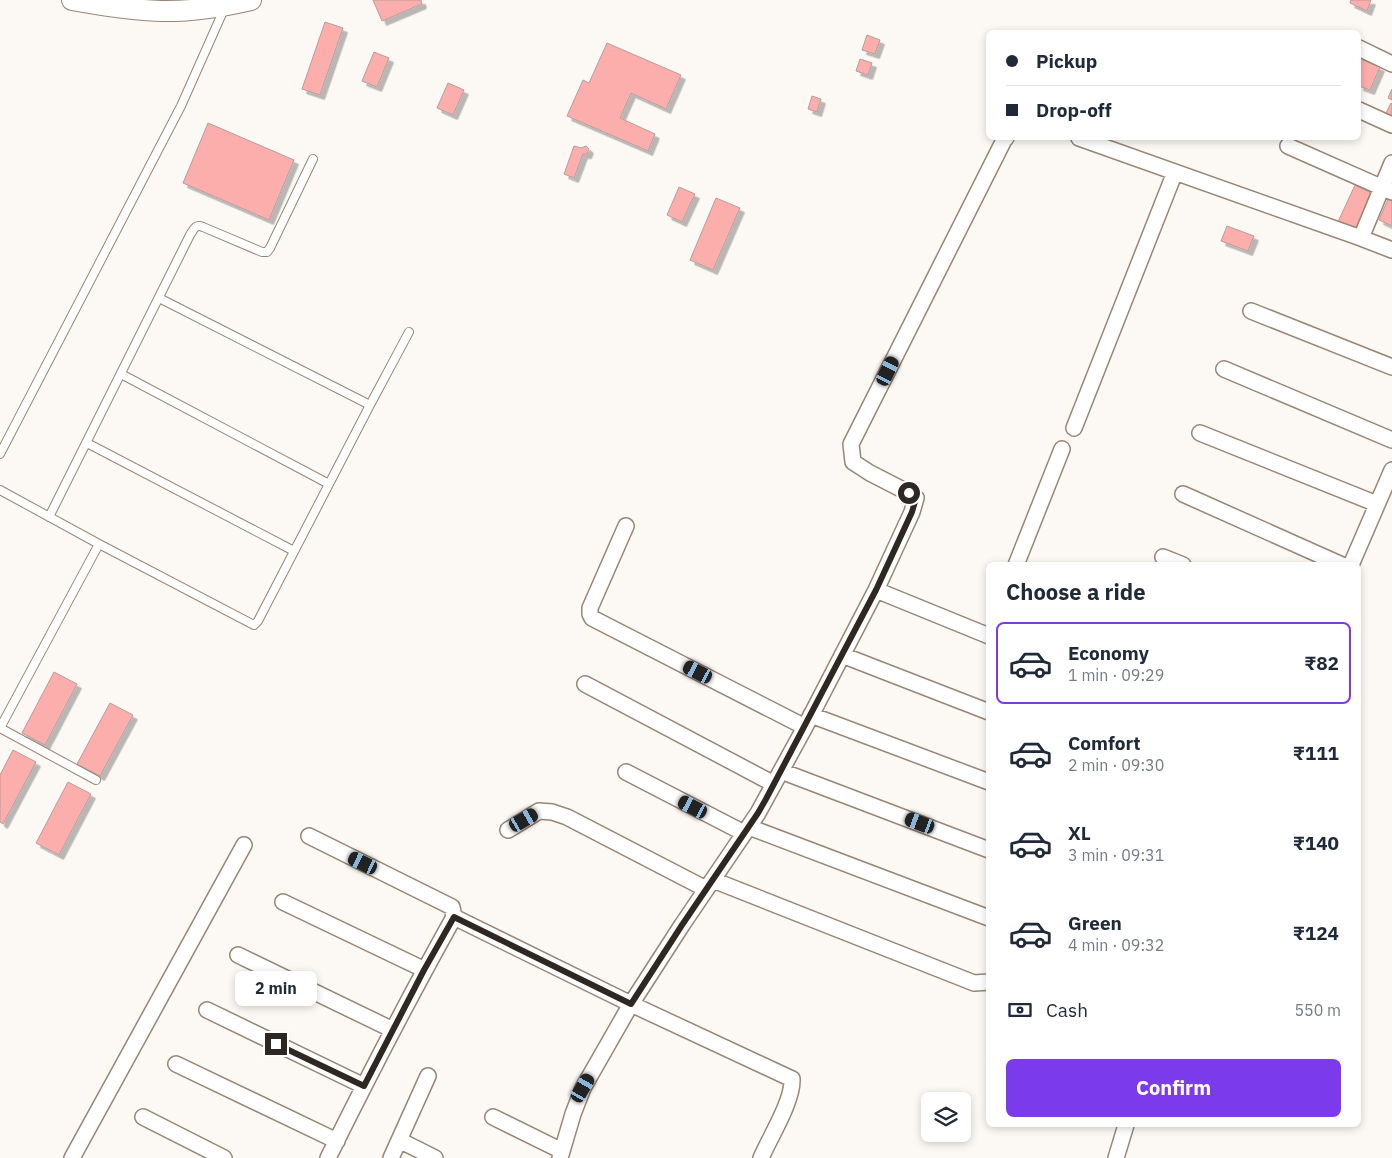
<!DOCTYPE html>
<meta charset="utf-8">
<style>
:root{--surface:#fff;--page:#f6f6f7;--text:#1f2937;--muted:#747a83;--line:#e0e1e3;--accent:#7c3aed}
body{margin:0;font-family:"IBM Plex Sans",sans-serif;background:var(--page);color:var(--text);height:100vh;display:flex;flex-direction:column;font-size:19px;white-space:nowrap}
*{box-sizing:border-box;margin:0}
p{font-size:16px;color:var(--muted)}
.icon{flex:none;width:28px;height:28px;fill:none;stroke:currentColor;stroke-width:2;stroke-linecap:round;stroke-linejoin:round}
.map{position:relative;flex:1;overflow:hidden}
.side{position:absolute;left:986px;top:562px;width:375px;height:565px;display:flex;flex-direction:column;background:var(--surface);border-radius:8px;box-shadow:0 2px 8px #0003}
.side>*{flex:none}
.top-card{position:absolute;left:986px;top:30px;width:375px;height:110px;border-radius:8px;box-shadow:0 2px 8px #0003;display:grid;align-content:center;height:110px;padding:0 20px;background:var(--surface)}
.fabs{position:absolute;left:921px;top:1092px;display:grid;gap:10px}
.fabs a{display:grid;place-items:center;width:50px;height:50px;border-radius:8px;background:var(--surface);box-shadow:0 2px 8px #0003;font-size:25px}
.end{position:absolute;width:22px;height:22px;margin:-11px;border:6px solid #2f2721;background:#fff;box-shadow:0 0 0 2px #fff}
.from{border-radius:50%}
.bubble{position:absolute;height:35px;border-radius:8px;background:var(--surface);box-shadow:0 2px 8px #0003;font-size:16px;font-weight:700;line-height:35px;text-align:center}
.car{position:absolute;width:15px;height:30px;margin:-15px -8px;border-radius:6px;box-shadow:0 0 4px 1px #0007;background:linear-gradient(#222 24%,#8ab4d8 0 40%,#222 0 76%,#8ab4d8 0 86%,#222 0)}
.top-card b{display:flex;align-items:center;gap:18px;height:48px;font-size:19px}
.top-card b+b{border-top:1px solid var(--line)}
.top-card i{width:12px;height:12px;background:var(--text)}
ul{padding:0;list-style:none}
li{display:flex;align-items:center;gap:15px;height:82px;margin:0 10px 8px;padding:0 10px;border:2px solid transparent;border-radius:8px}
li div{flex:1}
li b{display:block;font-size:19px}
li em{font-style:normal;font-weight:700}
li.selected{border-color:var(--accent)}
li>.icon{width:45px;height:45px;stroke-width:1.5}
h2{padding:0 20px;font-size:22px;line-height:60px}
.pay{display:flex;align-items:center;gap:12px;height:55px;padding:0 20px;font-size:19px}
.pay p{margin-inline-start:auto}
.primary-button{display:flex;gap:10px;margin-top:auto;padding:10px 20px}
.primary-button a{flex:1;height:58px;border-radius:8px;background:var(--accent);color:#fff;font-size:20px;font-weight:700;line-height:58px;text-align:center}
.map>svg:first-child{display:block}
.building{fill:#fbaeab;stroke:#b79c9b;filter:url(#shadow)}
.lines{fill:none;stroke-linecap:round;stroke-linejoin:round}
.service-casing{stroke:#988675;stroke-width:10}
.minor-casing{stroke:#988675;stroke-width:18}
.tertiary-casing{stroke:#988675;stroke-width:22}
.service{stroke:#fff;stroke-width:8}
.minor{stroke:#fff;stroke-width:15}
.tertiary{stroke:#fff;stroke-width:20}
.route{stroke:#2f2721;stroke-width:6}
</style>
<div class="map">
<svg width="1392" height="1158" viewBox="0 0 1392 1158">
<defs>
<filter id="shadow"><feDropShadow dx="4.5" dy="4.5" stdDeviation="0" flood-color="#0004"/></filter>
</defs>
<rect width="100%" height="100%" fill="#fcf8f4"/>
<!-- building -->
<path class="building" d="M373,0H421L422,4L382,21Z
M1351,0H1371L1367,11L1350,3Z
M325,22L343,28L320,95L302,89Z
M867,35L880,40L875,54L862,50Z
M607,43L681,75L666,109L631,93L620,118L655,134L648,151L567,116L583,80L589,83Z
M374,52L389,58L377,87L362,81Z
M860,59L872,63L868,75L856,71Z
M1360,59L1380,67L1370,90L1359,86V63Z
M448,83L464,90L453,115L437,108Z
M1392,89V100L1388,98Z
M812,96L821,99L817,112L808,109Z
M1391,103L1392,104V116L1386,113Z
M208,123L294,160L269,220L183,183Z
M574,146L581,148L586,146L589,149L587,154H583L574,178L564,174Z
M1355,185L1375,195L1357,234L1337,224Z
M679,187L695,194L682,222L667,215Z
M716,198L740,208L713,270L690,260Z
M1388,199L1392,200V226L1379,220Z
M1227,226L1254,236L1248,251L1221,241Z
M54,672L77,684L45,745L22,733Z
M110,703L133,715L100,776L77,764Z
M13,750L36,762L3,824L0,822V775Z
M68,782L91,794L59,855L36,843Z"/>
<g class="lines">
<defs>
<path id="service" d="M159,298L370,405
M121,374L329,484
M87,443L294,551
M0,454L181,106L225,7
M0,490L99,544L0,728
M49,517L190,235C194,229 195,224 203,227L262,252H267L270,248L313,159
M99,544L254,625L258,621L370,405L409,332
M0,728L96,780"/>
<path id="minor" d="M1359,48L1392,64
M1359,110L1392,125
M1079,138L1361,238
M1288,146L1392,192
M1392,163L1361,238L1392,250
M1251,311L1392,367
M1224,369L1392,440
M1074,428L1175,172
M1200,433L1377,504
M1183,494L1342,565
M626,526L590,608V614L592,618L805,727
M1163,557L1183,565
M1016,565L1062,449
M1351,565L1392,470
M876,590L989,636
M842,655L989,712
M585,684L774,784
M811,715L989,782
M781,771L989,850
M626,772L744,833
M749,827L989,918
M508,830L539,811L552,812L567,817L706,889
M309,836L452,907L454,917
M713,880L974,983L989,982
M283,902L425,970
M238,955L393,1030
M207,1010L364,1086
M176,1064L337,1141
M143,1117L224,1158
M493,1117L562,1151
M399,1140L435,1158
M72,1158L244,845
M328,1158C368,1077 410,996 454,917L631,1004L792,1079C793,1101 770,1137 761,1158
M391,1158L428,1076
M560,1158L573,1114L583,1088L631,1004L682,925L758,813L805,727L876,590L912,512L916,498L909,493L870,473L853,462L851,444L1004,140L1006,138
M1116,1158L1126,1125"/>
<path id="tertiary" d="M72,0C99,5 132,10 160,11C191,12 221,7 251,0"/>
</defs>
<!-- service casing -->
<use href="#service" class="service-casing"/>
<!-- minor casing -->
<use href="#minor" class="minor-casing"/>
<!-- tertiary casing -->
<use href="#tertiary" class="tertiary-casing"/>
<!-- service -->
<use href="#service" class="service"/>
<!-- minor -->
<use href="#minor" class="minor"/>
<!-- tertiary -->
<use href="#tertiary" class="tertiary"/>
</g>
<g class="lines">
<!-- route -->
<path class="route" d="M276,1044L364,1086L424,970L454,917L631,1004L682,925L758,813L766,799L876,590L912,512L916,498L909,493"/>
</g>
</svg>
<div class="fabs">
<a><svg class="icon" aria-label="layers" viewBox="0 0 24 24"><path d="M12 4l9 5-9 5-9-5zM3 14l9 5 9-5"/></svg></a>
</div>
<i class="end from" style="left:909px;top:493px"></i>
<i class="end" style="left:276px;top:1044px"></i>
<div class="bubble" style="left:235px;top:971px;width:82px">2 min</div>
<i class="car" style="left:888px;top:371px;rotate:26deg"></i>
<i class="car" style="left:698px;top:672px;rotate:297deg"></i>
<i class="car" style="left:693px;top:807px;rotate:297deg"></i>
<i class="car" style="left:524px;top:820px;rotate:60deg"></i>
<i class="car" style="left:920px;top:823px;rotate:291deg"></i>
<i class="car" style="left:363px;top:863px;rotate:296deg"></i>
<i class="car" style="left:583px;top:1088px;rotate:30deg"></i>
<div class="top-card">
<b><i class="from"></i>Pickup</b>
<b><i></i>Drop-off</b>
</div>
<section class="side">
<h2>Choose a ride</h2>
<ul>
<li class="selected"><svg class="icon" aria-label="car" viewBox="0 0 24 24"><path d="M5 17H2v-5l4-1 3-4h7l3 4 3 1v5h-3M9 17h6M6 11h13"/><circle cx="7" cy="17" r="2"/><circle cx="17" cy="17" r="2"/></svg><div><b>Economy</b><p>1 min · 09:29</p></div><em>₹82</em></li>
<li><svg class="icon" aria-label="car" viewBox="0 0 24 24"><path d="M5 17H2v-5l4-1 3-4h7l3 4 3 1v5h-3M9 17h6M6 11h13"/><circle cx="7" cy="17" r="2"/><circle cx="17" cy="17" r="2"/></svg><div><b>Comfort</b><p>2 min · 09:30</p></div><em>₹111</em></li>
<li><svg class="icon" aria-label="car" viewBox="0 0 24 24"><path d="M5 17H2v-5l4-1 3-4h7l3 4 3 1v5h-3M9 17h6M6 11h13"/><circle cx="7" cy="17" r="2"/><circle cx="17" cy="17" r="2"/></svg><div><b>XL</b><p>3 min · 09:31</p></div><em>₹140</em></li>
<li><svg class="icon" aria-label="car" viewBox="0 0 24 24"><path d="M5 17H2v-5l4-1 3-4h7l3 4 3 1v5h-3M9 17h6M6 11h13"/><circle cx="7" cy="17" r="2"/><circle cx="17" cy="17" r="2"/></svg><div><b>Green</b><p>4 min · 09:32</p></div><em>₹124</em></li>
</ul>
<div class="pay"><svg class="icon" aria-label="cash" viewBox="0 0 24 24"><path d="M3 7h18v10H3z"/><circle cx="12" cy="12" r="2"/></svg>Cash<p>550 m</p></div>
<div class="primary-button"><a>Confirm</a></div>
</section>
</div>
